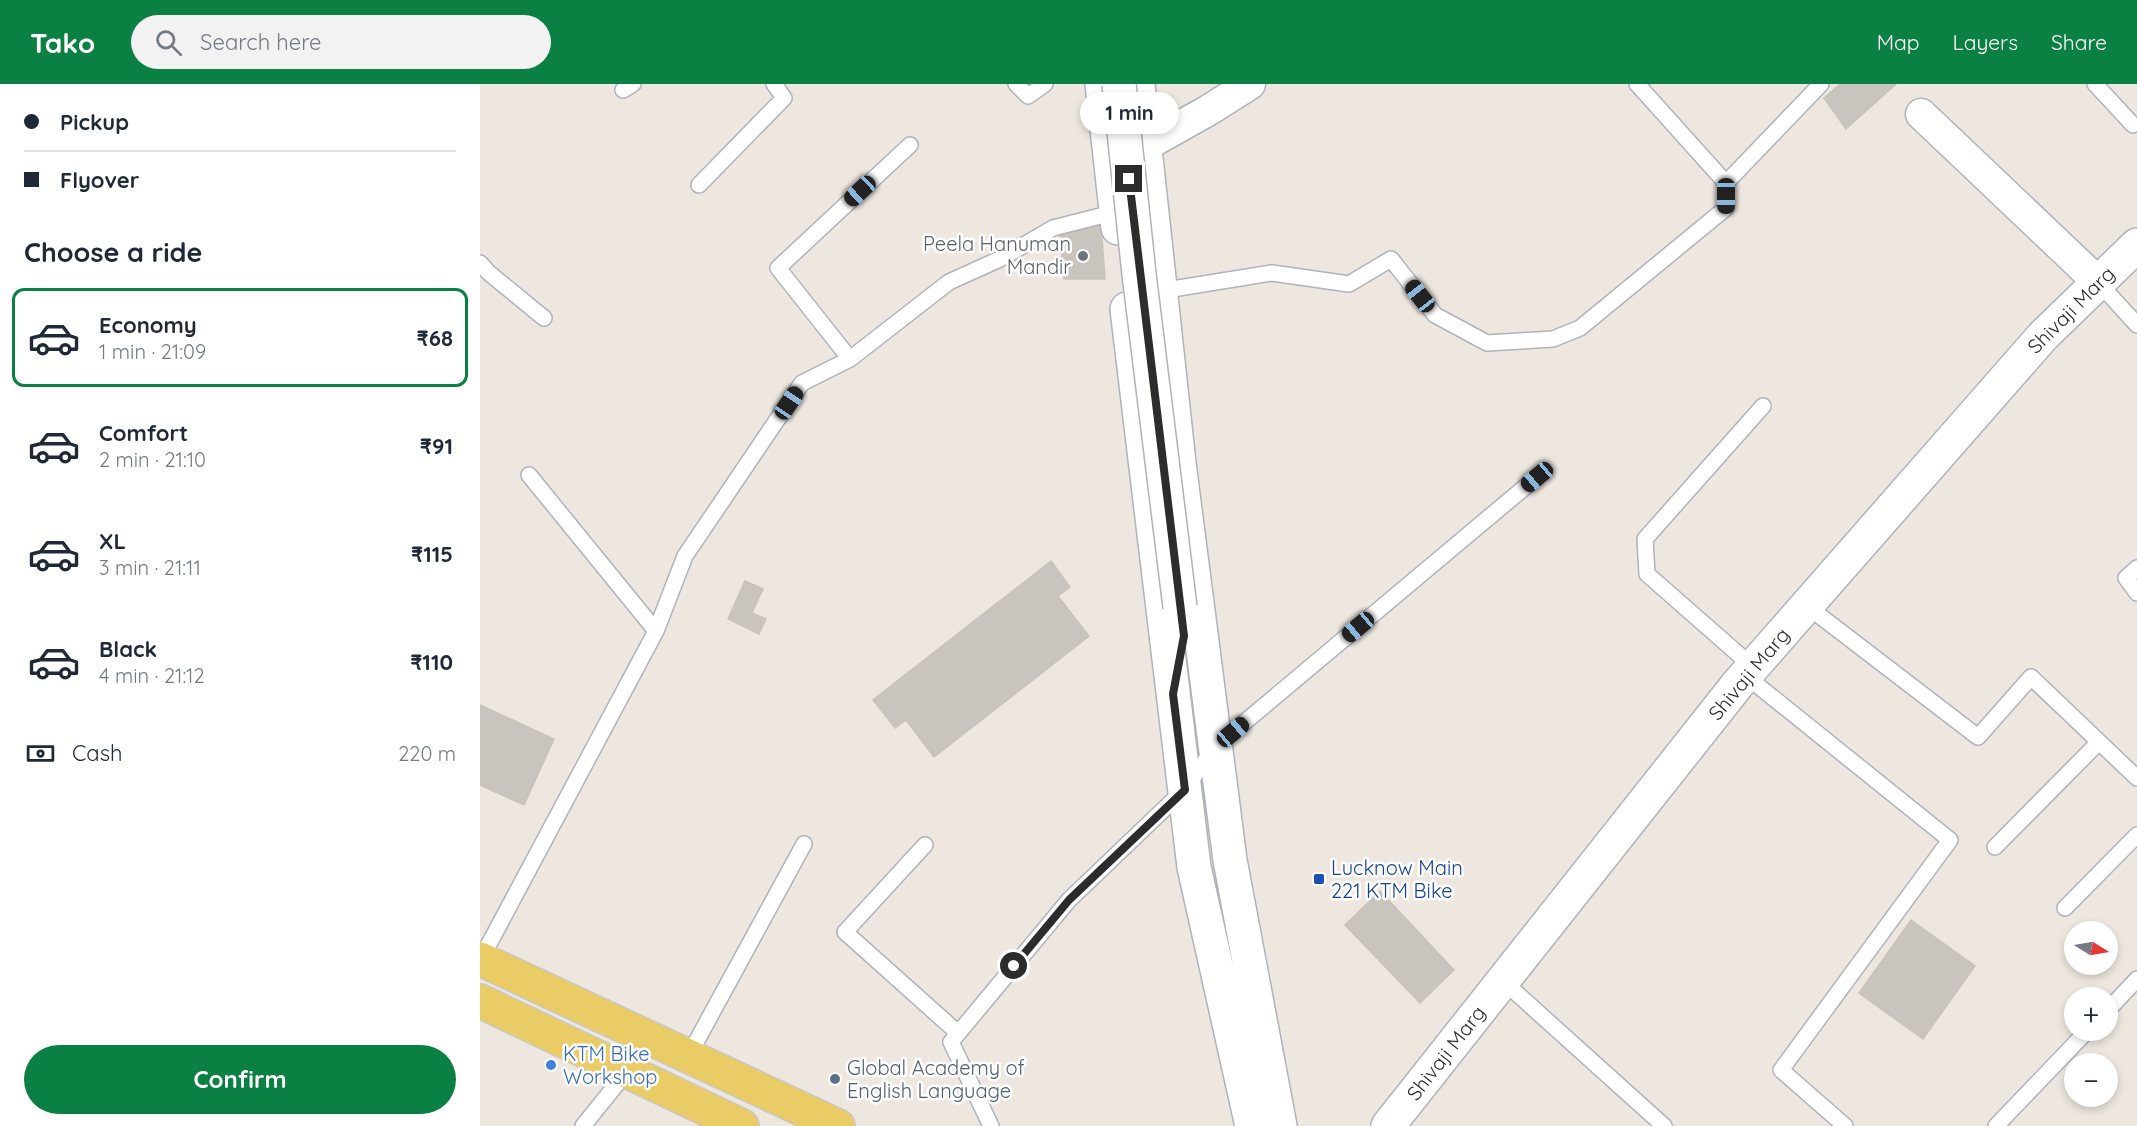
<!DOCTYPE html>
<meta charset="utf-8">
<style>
:root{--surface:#fff;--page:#f2f2f3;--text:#1f2937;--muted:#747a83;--line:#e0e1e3;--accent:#0b8043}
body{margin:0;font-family:Quicksand,sans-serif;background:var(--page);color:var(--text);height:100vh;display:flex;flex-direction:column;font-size:22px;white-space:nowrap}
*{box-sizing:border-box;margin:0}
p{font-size:20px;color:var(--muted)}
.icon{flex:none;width:33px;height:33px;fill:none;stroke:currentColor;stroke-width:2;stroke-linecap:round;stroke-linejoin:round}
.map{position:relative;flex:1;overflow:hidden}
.side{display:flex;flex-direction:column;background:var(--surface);width:480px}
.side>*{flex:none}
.banner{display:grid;align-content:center;height:132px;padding:0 24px;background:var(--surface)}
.needle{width:39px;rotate:101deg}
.controls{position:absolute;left:1584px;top:837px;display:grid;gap:12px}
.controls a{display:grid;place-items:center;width:54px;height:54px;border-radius:50%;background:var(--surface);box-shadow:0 3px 9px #0003;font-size:30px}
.end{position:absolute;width:27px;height:27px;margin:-14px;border:8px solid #2c2c2c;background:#fff;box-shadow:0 0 0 3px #fff}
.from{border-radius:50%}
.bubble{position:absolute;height:42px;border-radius:21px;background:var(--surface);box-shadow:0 3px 9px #0003;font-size:20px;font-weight:800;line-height:42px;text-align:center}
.car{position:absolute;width:18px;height:36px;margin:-18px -9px;border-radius:8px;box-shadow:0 0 4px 2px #0007;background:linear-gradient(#222 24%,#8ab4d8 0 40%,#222 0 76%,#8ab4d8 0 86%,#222 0)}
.banner b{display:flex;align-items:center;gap:21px;height:57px;font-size:22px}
.banner b+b{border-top:2px solid var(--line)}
.banner i{width:15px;height:15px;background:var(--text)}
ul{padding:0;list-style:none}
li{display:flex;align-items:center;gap:18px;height:99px;margin:0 12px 9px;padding:0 12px;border:3px solid transparent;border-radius:12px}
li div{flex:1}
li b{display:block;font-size:22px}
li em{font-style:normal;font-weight:800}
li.on{border-color:var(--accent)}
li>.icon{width:54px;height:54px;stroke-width:1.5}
h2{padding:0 24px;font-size:27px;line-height:72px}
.pay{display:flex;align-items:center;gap:15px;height:66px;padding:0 24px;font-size:22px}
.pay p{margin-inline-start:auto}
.button{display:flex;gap:12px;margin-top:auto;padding:12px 24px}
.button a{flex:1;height:69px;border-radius:36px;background:var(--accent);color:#fff;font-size:24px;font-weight:800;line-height:69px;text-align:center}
header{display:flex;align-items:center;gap:36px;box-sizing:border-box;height:84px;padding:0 30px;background:var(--accent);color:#fff}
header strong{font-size:28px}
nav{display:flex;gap:33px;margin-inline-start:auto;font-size:21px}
.search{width:420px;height:54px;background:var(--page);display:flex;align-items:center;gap:15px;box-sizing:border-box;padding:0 21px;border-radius:33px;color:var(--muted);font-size:22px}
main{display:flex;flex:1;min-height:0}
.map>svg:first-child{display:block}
.building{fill:#c9c5be;stroke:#c9c3b9;stroke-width:1.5}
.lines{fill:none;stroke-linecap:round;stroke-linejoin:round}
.service-casing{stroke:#b0b2bc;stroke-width:18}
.minor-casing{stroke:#b0b2bc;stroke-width:33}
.tertiary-casing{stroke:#b0b2bc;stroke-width:36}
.secondary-casing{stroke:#b0b2bc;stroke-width:36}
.primary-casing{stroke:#c8c8c8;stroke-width:36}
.service{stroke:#fff;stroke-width:15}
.minor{stroke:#fff;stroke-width:30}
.tertiary{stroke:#fff;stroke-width:33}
.secondary{stroke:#fff;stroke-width:33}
.primary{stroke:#eacc67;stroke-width:33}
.secondary-bridge-casing{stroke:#b0b2bc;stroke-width:36;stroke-linecap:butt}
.secondary-bridge{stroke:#fff;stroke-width:33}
.route{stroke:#2c2c2c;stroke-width:8}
.worship-dot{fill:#6b7280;stroke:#fff;stroke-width:2}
.transit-dot{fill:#1a4fb4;stroke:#fff;stroke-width:2}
.shop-dot{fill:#3f7fe0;stroke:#fff;stroke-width:2}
.service-dot{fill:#5c6f8a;stroke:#fff;stroke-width:2}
.labels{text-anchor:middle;stroke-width:5;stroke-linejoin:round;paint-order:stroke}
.worship-label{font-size:20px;fill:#5b616d;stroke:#fff;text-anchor:end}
.street-label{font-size:20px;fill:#2c2c2c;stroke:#fff}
.transit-label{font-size:20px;fill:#164399;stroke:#fff;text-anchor:start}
.shop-label{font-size:20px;fill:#366cbe;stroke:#fff;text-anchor:start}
.service-label{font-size:20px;fill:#4e5e75;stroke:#fff;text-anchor:start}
</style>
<header>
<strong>Tako</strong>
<div class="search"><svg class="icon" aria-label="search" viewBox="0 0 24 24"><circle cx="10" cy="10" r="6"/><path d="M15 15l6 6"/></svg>Search here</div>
<nav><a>Map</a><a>Layers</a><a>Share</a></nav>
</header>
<main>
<section class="side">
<div class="banner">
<b><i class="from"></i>Pickup</b>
<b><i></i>Flyover</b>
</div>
<h2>Choose a ride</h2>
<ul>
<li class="on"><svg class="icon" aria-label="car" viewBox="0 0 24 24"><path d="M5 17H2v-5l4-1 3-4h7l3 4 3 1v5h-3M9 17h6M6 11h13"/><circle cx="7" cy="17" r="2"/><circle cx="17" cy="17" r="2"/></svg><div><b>Economy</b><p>1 min · 21:09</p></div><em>₹68</em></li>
<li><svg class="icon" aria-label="car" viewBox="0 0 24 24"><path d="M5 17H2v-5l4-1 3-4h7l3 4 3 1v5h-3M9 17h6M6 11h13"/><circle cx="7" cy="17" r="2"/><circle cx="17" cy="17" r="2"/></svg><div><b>Comfort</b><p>2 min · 21:10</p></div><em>₹91</em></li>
<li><svg class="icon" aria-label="car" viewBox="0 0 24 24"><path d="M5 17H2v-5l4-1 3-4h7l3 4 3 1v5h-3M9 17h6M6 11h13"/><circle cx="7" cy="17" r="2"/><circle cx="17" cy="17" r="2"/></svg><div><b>XL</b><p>3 min · 21:11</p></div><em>₹115</em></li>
<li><svg class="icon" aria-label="car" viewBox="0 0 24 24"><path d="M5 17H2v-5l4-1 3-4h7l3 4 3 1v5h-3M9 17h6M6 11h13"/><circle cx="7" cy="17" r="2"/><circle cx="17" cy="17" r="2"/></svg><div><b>Black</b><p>4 min · 21:12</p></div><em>₹110</em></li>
</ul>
<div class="pay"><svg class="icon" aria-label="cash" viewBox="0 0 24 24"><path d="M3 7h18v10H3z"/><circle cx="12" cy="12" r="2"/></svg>Cash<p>220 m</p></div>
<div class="button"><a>Confirm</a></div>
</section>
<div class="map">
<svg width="1657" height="1042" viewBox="0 0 1657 1042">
<rect width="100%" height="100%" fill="#ede7df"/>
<!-- building -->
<path class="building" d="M1360,0H1416L1366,45L1344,14Z
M621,140L625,195H584L580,150Z
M571,477L590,503L578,512L609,552L454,673L426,636L415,644L393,616Z
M265,497L283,505L272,529L286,535L279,550L248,535Z
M0,621L74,655L44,721L0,701Z
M900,807L974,886L940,919L865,841Z
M1431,836L1495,882L1443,955L1379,909Z"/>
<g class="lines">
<defs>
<path id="service" d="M536,0L548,12L565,0
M1157,0L1246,99
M1615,0L1653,41
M143,6L153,0
M219,101L304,14L294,0
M0,179L9,189L64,234
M1618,198L1657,241
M680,207L792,189L869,200L911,175L955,231L1007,259L1073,255L1100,244L1246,124V99L1341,0
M370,275L298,184L430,61
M49,391L176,547
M1657,484L1646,494L1657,509
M1327,522L1498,653L1551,593L1657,694
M1273,583L1167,490L1165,455L1283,322
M1266,592L1470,756L1301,986L1365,1042
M445,761L365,848L478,949
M1515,763L1619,658
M1585,824L1657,751
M1,875L176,547L205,472L322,299L370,275L469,198L520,175L573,144L636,128
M1023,897L1184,1042
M1628,926L1657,895
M209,971L324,760
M103,1042L148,986L167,951
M511,1042L471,958L589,816L704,706L735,663L1057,393
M1516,1042L1608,946"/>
<path id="minor" d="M1441,30L1618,198
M641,67L665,62L729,26L770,0"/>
<path id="tertiary" d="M908,1042L1257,601L1563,252L1657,161"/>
<path id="secondary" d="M622,0L638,144
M658,0L699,379L750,776L800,1042
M647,225L714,783L772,1042"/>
<path id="primary" d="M0,875L358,1042
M0,917L262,1042"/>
</defs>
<!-- service casing -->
<use href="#service" class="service-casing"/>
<!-- minor casing -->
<use href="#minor" class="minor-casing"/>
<!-- tertiary casing -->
<use href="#tertiary" class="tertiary-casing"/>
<!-- secondary casing -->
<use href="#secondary" class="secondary-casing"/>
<!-- primary casing -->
<use href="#primary" class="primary-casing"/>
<!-- service -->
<use href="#service" class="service"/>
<!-- minor -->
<use href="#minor" class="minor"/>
<!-- tertiary -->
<use href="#tertiary" class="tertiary"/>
<!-- secondary -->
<use href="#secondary" class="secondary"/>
<!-- primary -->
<use href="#primary" class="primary"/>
<defs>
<path id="secondary-bridge" d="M639,0L659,190L700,523"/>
</defs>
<!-- secondary-bridge casing -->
<use href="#secondary-bridge" class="secondary-bridge-casing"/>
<!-- secondary-bridge -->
<use href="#secondary-bridge" class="secondary-bridge"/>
</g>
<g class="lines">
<!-- route -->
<path class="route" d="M534,882L589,816L705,706L693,610L704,552L649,95"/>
</g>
<!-- markers -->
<circle class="worship-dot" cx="603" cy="172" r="6"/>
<rect class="transit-dot" x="833" y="789" width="12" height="12" rx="3"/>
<circle class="shop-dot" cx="71" cy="981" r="6"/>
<circle class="service-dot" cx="355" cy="995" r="6"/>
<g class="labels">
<!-- worship labels -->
<g class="worship-label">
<text x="591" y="167">Peela Hanuman<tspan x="591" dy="23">Mandir</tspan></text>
</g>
<!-- street labels -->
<g class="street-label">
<text transform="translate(1591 226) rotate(-45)" y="7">Shivaji Marg</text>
<text transform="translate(1269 590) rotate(-50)" y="7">Shivaji Marg</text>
<text transform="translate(966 969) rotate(-52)" y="7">Shivaji Marg</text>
</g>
<!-- transit labels -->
<g class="transit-label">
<text x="851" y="791">Lucknow Main<tspan x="851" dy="23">221 KTM Bike</tspan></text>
</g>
<!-- shop labels -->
<g class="shop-label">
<text x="83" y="977">KTM Bike<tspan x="83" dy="23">Workshop</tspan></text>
</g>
<!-- service labels -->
<g class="service-label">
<text x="367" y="991">Global Academy of<tspan x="367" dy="23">English Language</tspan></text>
</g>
</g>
</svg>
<div class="controls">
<a><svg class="needle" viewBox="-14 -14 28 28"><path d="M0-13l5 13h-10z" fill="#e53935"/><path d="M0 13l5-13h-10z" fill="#747a83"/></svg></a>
<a>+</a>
<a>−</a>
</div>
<i class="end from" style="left:534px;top:882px"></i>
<i class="end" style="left:649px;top:95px"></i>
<div class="bubble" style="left:600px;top:8px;width:99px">1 min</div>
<i class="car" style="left:380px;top:107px;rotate:227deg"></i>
<i class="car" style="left:1246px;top:112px;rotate:180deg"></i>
<i class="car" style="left:940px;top:212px;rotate:322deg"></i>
<i class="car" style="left:309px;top:319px;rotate:34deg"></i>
<i class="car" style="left:1057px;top:393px;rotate:230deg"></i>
<i class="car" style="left:878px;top:543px;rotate:230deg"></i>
<i class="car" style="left:753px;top:648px;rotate:50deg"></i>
</div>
</main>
